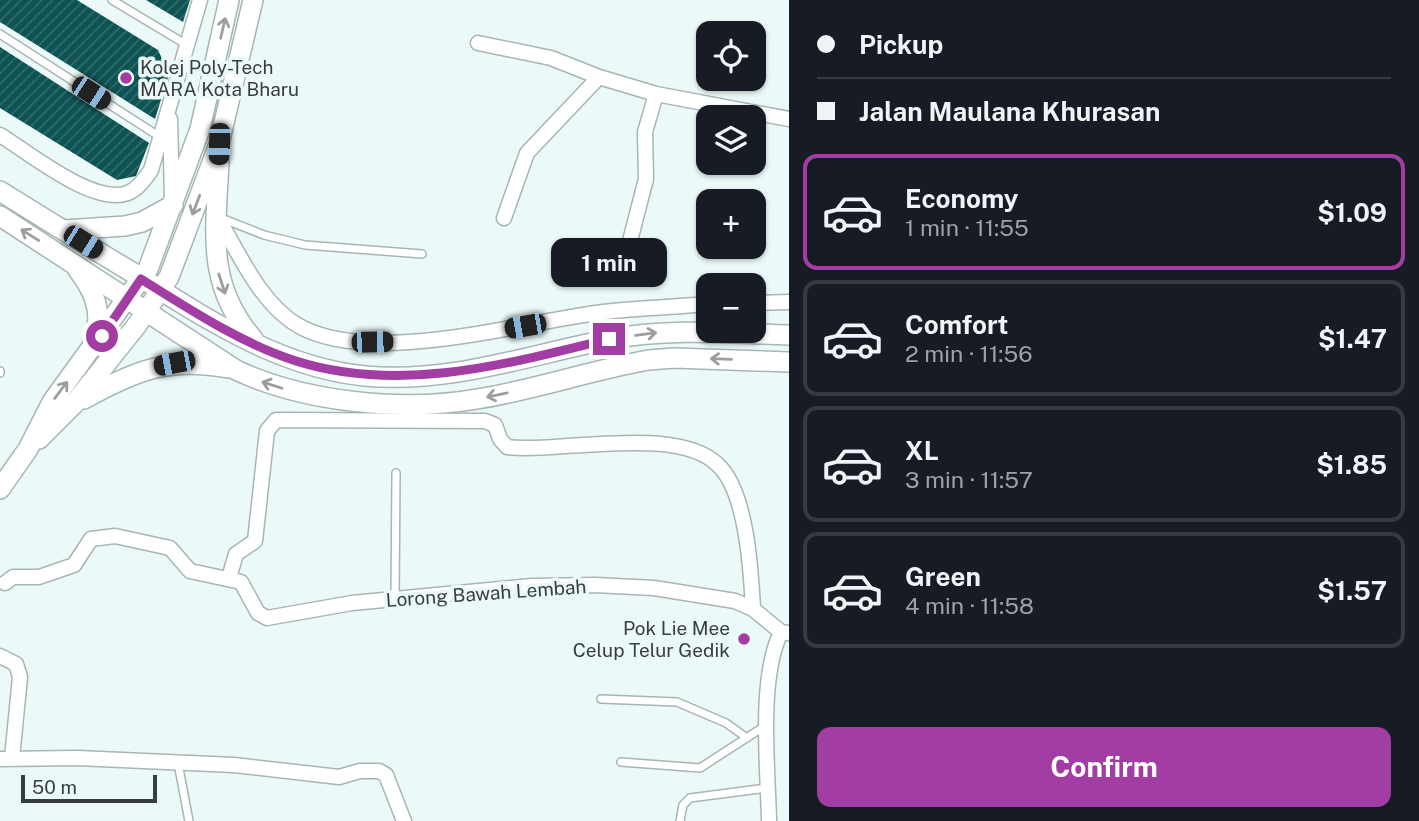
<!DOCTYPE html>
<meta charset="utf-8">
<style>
:root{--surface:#171b24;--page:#242831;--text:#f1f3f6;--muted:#9ea1a6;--line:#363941;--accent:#a23ea3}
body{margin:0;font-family:"Public Sans",sans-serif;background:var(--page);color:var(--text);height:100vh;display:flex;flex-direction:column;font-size:26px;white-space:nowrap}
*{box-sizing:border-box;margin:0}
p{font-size:23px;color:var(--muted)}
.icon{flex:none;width:38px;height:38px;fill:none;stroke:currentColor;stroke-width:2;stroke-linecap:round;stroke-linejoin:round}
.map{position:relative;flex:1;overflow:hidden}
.details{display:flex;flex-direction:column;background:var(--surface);width:630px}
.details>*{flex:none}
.guide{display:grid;align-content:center;height:154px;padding:0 28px;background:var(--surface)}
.fabs{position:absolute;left:696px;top:21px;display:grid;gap:14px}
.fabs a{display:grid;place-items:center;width:70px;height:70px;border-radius:14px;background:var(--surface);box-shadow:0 2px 5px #0004;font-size:35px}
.scale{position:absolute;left:21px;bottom:18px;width:136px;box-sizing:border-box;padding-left:7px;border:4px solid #383d3d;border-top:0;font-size:19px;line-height:24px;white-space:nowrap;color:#383d3d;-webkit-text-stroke:5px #ecf9f9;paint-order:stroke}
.end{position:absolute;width:32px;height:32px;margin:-16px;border:9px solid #a23ea3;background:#fff;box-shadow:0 0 0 4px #fff}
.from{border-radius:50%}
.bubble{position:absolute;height:49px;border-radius:14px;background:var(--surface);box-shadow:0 2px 5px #0004;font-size:23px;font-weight:700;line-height:49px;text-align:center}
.car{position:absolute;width:21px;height:42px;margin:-21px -10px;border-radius:9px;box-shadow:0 0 5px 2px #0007;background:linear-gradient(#222 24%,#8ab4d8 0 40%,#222 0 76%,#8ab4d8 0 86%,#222 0)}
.guide b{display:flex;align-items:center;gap:24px;height:66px;font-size:26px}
.guide b+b{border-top:2px solid var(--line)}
.guide i{width:18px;height:18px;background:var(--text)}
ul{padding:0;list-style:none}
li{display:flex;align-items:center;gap:21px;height:116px;margin:0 14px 10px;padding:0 14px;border:4px solid var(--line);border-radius:14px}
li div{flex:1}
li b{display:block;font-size:26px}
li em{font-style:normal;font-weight:700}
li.on{border-color:var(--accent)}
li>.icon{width:63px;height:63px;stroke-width:1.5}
.cta{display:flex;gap:14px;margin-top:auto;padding:14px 28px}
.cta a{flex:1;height:80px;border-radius:14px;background:var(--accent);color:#fff;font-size:28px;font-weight:700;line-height:80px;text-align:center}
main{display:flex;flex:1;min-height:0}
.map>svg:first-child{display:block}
.building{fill:url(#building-hatch)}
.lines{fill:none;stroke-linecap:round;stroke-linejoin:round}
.lane-casing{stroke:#a8b5b5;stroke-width:10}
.street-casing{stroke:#a8b5b5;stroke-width:17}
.secondary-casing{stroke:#a8b5b5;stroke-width:22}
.lane{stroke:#fff;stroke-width:7}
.street{stroke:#fff;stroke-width:14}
.secondary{stroke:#fff;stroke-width:19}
.oneway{stroke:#9c9e9e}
.route{stroke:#a23ea3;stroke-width:9}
.poi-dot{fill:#a23ea3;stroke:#ecf9f9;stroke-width:2.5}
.labels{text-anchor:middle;stroke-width:7;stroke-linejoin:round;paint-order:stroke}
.poi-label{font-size:19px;fill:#383d3d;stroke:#ecf9f9;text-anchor:start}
.street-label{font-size:19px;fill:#383d3d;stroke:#ecf9f9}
</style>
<main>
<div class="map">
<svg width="789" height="821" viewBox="0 0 789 821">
<defs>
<pattern id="building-hatch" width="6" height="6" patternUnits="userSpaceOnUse" patternTransform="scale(1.75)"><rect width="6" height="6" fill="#0e5354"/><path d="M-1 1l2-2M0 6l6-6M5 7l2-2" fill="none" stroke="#326a6b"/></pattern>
</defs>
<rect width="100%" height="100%" fill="#ecf9f9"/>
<!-- building -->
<path class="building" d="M0,0H77L158,50L169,74L155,119L0,22Z
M146,0H190L183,22Z
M0,47L149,143L136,176L117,180L0,108Z"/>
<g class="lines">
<defs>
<path id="lane" d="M112,0L187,45
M0,34L160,137
M221,218L264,235L305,245L422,254
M0,371V373
M395,599L396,473
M601,699L677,702L726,723L747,738
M621,762L700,768L765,726
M178,763L189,821
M680,821L683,805L690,798L767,788"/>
<path id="street" d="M478,43L551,58L599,77L656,94L789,119
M170,119L172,197
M0,135C29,153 94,206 128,193C138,189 145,179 151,170L200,0
M217,216C238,252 261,305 299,326C372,367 523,322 603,312C638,308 674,307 709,304
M504,218L527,153L599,77
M623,268L646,179L645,132L656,94
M754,303L789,302
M229,578L236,554L255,541L267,431L276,420L485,421L495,425L500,439L507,447C531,450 559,446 583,445C620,443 689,436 718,465C747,492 751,571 753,609
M5,583L13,577H39L74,565L91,539L115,536L170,548L190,571L241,582L258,613L267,618L352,603L532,586L595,585L654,588L735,601L753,609L781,632L789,633
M0,656L16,664L20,677L12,758
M0,759L77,758L234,765L339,777L360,771H379L386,775L404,821
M769,821C768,768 758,679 781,632"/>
<path id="secondary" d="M219,162C216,230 205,283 253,339
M0,191C45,219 90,247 135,274C205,318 280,368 365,376C449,384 529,355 610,339C669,328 729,333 789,335
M0,216L236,370C304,402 402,412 477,399C535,390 591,370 649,360L674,358L789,362
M64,230L125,226L142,222L173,205
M78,270C95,292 104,314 93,342
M84,399C136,370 169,357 228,368
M39,439L74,404L137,325L169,277L219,144L253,0
M0,489L28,449L52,402L148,269L200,129L229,0"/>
</defs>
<!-- lane casing -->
<use href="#lane" class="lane-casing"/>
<!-- street casing -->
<use href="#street" class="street-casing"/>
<!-- secondary casing -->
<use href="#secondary" class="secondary-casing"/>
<!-- lane -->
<use href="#lane" class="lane"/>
<!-- street -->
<use href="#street" class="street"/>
<!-- secondary -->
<use href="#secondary" class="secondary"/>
</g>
<!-- one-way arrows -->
<defs><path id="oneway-shaft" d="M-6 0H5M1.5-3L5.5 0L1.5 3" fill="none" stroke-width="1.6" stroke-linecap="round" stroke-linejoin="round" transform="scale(1.75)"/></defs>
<g class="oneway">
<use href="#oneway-shaft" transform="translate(223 28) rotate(-77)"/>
<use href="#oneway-shaft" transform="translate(196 205) rotate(111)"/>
<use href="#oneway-shaft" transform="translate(30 235) rotate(-148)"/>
<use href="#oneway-shaft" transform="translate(222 284) rotate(72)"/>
<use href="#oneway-shaft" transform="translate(646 334) rotate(-7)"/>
<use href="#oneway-shaft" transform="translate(721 359) rotate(-178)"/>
<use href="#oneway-shaft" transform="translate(272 385) rotate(-162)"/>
<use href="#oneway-shaft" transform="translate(61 390) rotate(-53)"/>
<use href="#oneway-shaft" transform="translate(497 395) rotate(168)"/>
</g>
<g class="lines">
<!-- route -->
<path class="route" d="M102,336L141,279C189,309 242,344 296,361C400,394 507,364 609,339"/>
</g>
<!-- markers -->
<g class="poi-dot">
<circle cx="126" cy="78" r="7"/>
<circle cx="744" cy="639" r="7"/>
</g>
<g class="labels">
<!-- poi labels -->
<g class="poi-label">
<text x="140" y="74">Kolej Poly-Tech<tspan x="140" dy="22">MARA Kota Bharu</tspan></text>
<text x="730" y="635" text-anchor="end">Pok Lie Mee<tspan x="730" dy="22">Celup Telur Gedik</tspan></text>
</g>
<!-- street labels -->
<g class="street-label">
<text transform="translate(486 593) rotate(-4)" y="7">Lorong Bawah Lembah</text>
</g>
</g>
</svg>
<div class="fabs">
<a><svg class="icon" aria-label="locate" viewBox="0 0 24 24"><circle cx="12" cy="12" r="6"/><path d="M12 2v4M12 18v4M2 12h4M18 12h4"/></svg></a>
<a><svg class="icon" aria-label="layers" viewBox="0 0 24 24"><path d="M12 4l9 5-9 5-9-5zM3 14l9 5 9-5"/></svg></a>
<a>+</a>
<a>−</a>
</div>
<div class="scale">50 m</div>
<i class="end from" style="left:102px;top:336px"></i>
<i class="end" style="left:609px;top:339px"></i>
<div class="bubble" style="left:551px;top:238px;width:116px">1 min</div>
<i class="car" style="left:91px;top:93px;rotate:123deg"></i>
<i class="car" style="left:219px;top:144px;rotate:182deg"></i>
<i class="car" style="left:83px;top:242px;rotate:122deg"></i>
<i class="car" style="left:525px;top:326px;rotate:260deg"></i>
<i class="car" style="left:372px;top:342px;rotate:89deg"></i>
<i class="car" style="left:174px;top:363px;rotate:259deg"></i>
</div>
<section class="details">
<div class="guide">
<b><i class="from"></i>Pickup</b>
<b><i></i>Jalan Maulana Khurasan</b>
</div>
<ul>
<li class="on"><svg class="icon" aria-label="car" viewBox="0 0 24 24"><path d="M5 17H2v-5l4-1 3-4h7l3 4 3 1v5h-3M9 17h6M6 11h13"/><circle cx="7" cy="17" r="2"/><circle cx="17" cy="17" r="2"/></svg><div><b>Economy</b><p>1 min · 11:55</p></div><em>$1.09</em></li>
<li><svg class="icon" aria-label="car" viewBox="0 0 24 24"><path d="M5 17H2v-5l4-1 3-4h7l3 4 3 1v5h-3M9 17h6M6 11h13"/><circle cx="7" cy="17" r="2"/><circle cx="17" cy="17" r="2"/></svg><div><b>Comfort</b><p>2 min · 11:56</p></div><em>$1.47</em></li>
<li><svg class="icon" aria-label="car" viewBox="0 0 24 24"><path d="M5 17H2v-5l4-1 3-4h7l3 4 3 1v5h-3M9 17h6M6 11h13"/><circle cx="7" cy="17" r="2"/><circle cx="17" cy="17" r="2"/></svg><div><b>XL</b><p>3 min · 11:57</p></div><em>$1.85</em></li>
<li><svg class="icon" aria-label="car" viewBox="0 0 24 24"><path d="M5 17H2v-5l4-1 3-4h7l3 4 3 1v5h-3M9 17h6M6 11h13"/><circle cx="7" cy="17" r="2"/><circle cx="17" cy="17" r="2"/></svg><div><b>Green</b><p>4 min · 11:58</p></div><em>$1.57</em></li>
</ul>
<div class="cta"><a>Confirm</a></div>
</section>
</main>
